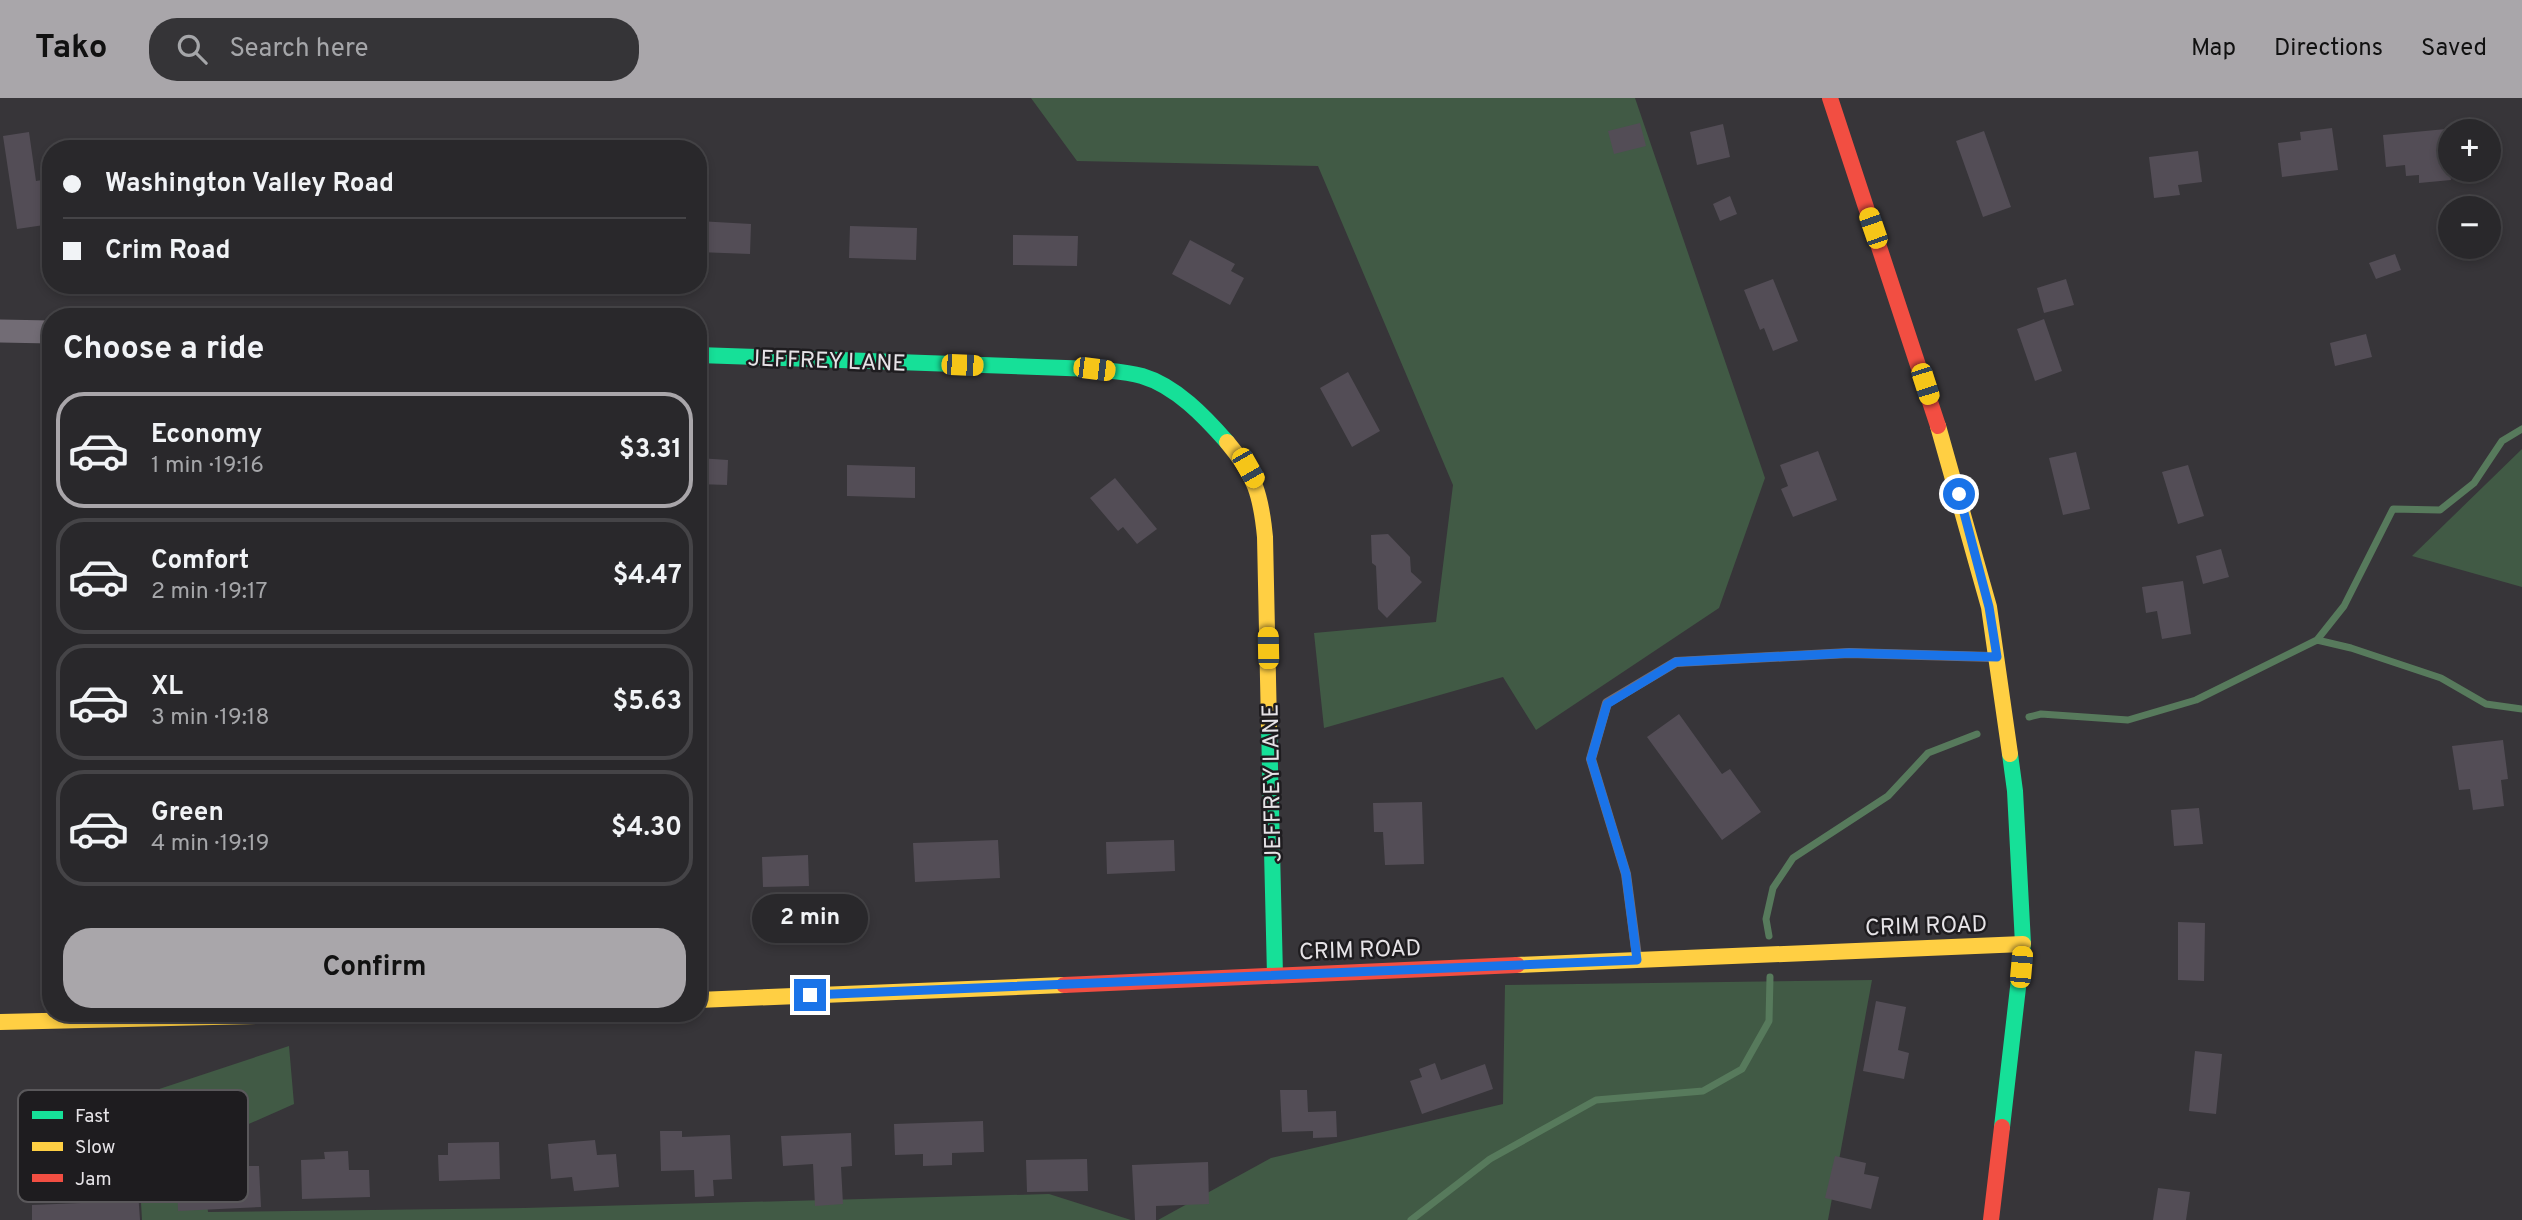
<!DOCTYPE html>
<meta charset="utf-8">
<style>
:root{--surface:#29282b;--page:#353437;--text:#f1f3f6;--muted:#a5a6a9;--line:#454447;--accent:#a9a6aa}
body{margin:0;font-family:Overpass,sans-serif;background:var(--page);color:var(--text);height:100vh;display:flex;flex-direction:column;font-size:26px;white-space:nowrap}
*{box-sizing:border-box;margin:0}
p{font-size:23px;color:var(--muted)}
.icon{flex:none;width:38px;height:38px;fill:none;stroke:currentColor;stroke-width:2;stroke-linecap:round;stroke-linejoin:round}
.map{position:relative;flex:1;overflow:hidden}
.details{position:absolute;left:42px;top:210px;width:665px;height:714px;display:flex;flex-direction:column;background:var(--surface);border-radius:28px;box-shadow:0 4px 10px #0003,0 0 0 2px var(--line)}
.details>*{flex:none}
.hud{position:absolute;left:42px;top:42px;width:665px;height:154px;border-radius:28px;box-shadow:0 4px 10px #0003,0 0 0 2px var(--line);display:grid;align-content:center;height:154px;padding:0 21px;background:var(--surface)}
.buttons{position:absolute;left:2438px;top:21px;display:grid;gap:14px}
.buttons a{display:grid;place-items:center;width:63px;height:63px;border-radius:50%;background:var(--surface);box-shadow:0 4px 10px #0003,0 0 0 2px var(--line);font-size:35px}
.end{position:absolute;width:32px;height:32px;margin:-16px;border:9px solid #1a73e8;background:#fff;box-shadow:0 0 0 4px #fff}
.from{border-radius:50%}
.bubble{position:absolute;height:49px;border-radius:24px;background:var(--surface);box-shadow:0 4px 10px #0003,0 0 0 2px var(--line);font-size:23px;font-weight:700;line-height:49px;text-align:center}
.car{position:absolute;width:21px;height:42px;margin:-21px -10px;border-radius:9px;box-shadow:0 0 5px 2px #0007;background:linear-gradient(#f5c518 24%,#345 0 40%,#f5c518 0 76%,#345 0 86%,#f5c518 0)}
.hud b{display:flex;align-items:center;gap:24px;height:66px;font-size:26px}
.hud b+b{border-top:2px solid var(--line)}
.hud i{width:18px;height:18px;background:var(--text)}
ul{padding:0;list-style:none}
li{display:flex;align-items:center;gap:21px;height:116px;margin:0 14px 10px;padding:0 7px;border:4px solid var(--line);border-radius:28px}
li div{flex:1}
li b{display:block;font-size:26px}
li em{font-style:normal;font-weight:700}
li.active{border-color:var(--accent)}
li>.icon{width:63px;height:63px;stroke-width:1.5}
h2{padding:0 21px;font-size:32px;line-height:84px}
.cta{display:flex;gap:14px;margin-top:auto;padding:14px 21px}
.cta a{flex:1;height:80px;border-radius:28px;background:var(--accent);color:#111;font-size:28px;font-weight:700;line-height:80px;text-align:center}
header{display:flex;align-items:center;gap:42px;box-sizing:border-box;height:98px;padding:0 35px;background:var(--accent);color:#111}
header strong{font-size:33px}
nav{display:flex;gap:38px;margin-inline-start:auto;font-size:24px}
.search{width:490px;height:63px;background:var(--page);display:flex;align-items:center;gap:18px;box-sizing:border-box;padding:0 24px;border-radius:28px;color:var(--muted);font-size:26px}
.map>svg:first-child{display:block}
.green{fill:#415a45}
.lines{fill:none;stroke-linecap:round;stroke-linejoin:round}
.stream{stroke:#577a5c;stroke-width:7}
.building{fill:#534d56}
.lane{stroke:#726c75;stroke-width:10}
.street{stroke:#726c75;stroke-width:23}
.fast{stroke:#16e098;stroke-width:16}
.slow{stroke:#ffcf43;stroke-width:16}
.jam{stroke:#f24e42;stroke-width:16}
.route{stroke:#1a73e8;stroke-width:9}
.labels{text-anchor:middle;stroke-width:5;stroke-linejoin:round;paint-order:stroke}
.street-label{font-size:23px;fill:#e6e3e7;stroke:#1e1c1f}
.key{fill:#1e1c1f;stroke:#5a585b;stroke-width:2}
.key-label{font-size:19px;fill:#e6e3e7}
</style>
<header>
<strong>Tako</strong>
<div class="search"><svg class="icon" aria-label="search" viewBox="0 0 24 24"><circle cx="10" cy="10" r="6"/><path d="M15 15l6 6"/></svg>Search here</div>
<nav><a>Map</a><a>Directions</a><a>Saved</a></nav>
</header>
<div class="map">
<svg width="2522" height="1122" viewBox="0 0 2522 1122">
<rect width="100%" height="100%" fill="#373539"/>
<!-- green -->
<path class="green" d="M1031,0H1635L1765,380L1719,510L1536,632L1503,579L1324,630L1314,535L1436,524L1453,387L1318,68L1077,63Z
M2522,351V489L2412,458Z
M1872,882L1828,1122H1158L1271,1060L1503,1006L1505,887Z
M289,948L294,1006L201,1047L208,1114L524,1110L1049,1096L1131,1122H142L135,999Z"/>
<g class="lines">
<!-- stream -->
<path class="stream" d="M2317,542L2351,550L2441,580L2486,606L2522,611
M2029,619L2041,616L2128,622L2196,602L2317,542L2344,508L2393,411L2440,412L2474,385L2502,343L2522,331
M1769,838L1766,821L1773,790L1793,760L1888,698L1928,655L1977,636
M1411,1122L1490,1061L1596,1002L1703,993L1742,971L1769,923L1770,879"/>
</g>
<!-- building -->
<path class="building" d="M1640,25L1646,48L1614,56L1608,33Z
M1723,26L1730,59L1697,67L1690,34Z
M2332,30L2338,72L2282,79L2278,45L2301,42L2300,34Z
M2446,31L2451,82L2419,85V77L2406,78L2405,67L2386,69L2383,37Z
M1984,33L2011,109L1983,119L1956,43Z
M29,34L36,83L42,82L44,99L51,98V126L17,131L3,38Z
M2198,53L2202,84L2178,87L2180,97L2154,100L2149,59Z
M1730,98L1737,116L1720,123L1713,106Z
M698,123L751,126L750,156L698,154Z
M850,128L917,130L916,162L849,160Z
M1013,137L1078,138L1077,168L1013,167Z
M1190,142L1235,166L1231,173L1244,180L1230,207L1172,176Z
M2395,156L2401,172L2376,181L2369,165Z
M1773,181L1798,243L1773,253L1764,230L1760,232L1744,192Z
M2066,181L2074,207L2044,215L2037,190Z
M2044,221L2062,273L2035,283L2017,231Z
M2366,236L2372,259L2335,268L2330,245Z
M1348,274L1380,333L1352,349L1320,290Z
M1818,353L1837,402L1793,419L1781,391L1788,388L1780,367Z
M2076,354L2090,411L2063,417L2049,360Z
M698,360L728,362L727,387L698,386Z
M847,367L915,369V400L847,398Z
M2188,367L2204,418L2178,426L2162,374Z
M1115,380L1157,431L1137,446L1123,429L1118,433L1090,400Z
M1388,436L1410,459L1411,474L1422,484L1387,520L1378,511L1376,468L1372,465L1371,437Z
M2221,451L2229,479L2203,486L2196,458Z
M2183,483L2191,536L2162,541L2157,513L2146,515L2142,489Z
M1679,616L1722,676L1730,671L1761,714L1722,742L1647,639Z
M2503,642L2508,681L2501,682L2504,708L2473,712L2470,691L2459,692L2452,648Z
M1422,704L1424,766L1385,767L1383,734H1374L1373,705Z
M2199,710L2203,746L2174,748L2171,712Z
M998,742L1000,780L915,784L913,745Z
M1174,742L1175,773L1107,776L1106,744Z
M808,757L809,788L763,789L762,759Z
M2178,824L2205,825L2204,883L2178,882Z
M1876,903L1906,909L1898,952L1909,955L1904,981L1863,973Z
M2195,953L2222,956L2216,1016L2189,1013Z
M1435,965L1441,982L1485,966L1493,991L1422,1016L1410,983L1422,979L1419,971Z
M1280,992H1307L1308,1014L1336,1013L1337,1039L1313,1040V1033L1282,1034Z
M983,1023L984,1054L952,1055V1067L923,1068V1056L895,1057L894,1026Z
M660,1033H682V1039L730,1037L732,1081L713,1082L714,1098L695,1099L694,1072L661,1073Z
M851,1035L852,1068L841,1069L843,1106L815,1108L813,1066L783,1068L781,1038Z
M595,1042L597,1057L616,1056L619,1089L574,1093L572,1079L551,1081L548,1046Z
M499,1044L500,1081L439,1083L438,1057H448V1045Z
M348,1053L349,1072H369L370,1099L302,1101L301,1062L325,1061L324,1054Z
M1835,1058L1866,1065L1864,1076L1879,1079L1871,1111L1825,1100Z
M1087,1061L1088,1093L1027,1094L1026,1062Z
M1208,1064L1209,1106L1156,1108V1122H1135L1132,1067Z
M239,1068H259L261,1109L178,1113L177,1083L240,1081Z
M2158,1090L2190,1094L2186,1122H2153Z
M138,1093L140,1122H32V1107L105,1104V1094Z"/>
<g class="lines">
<!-- lane -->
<path class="lane" d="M1637,859L1626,776L1591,661L1607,605L1676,564L1849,555L1993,559"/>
<!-- street -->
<path class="street" d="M0,233L51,234"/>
<!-- fast -->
<path class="fast" d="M698,257L1094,271C1110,273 1127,274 1142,278C1176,288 1205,319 1227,344
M1269,628L1275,877
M2002,1029L2023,846L2015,693L2010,656"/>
<!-- slow -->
<path class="slow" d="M1938,328L1989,509L2010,656
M1227,344C1255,377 1261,397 1265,439L1269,628
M1517,867L2023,846
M698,902L1064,887
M0,924L381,915"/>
<!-- jam -->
<path class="jam" d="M1830,0L1938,328
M1064,887L1517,867
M1991,1122L2002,1029"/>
</g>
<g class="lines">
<!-- route -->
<path class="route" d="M810,897L1637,862L1626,776L1591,661L1607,606L1676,564L1849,555L1997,559L1989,509L1959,396"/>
</g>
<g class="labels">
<!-- street labels -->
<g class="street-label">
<text transform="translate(827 262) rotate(2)" y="8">JEFFREY LANE</text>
<text transform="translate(1271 685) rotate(-91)" y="8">JEFFREY LANE</text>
<text transform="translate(1926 827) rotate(-2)" y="8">CRIM ROAD</text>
<text transform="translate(1360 851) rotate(-2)" y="8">CRIM ROAD</text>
</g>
</g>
<!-- legend -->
<rect x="18" y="992" width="230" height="112" rx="10" class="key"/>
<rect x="32" y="1013" width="31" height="8" fill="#16e098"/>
<rect x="32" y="1044" width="31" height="9" fill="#ffcf43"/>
<rect x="32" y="1076" width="31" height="8" fill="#f24e42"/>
<g class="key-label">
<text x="75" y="1024">Fast</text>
<text x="75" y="1055">Slow</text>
<text x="75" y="1087">Jam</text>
</g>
</svg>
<div class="buttons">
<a>+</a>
<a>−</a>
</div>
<i class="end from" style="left:1959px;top:396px"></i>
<i class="end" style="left:810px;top:897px"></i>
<div class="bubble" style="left:752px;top:796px;width:116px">2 min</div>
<i class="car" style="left:1873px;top:130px;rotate:341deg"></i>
<i class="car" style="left:962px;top:267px;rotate:92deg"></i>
<i class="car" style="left:1094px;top:271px;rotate:97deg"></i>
<i class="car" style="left:1925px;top:286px;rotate:162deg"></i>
<i class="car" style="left:1248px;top:370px;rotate:150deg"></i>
<i class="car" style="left:1268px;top:550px;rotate:359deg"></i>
<i class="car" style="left:2021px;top:869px;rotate:5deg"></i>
<div class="hud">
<b><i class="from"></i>Washington Valley Road</b>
<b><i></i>Crim Road</b>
</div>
<section class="details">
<h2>Choose a ride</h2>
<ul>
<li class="active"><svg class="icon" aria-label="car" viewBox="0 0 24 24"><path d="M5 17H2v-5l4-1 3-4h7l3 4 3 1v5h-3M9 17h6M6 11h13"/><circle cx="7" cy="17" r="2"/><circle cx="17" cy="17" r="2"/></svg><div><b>Economy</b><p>1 min · 19:16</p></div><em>$3.31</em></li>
<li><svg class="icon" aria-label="car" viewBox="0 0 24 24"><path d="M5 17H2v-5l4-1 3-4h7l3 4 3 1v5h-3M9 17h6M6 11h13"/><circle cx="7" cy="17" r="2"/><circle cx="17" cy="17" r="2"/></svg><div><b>Comfort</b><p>2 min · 19:17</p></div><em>$4.47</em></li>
<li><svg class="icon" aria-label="car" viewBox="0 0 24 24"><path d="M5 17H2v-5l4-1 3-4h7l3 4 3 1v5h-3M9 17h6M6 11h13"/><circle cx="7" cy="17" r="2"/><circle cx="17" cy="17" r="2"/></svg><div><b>XL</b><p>3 min · 19:18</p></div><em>$5.63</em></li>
<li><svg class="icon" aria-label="car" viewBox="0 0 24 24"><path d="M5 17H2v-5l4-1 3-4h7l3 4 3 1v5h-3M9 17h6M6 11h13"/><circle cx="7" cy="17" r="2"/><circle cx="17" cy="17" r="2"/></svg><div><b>Green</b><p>4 min · 19:19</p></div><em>$4.30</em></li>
</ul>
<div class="cta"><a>Confirm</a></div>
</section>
</div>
